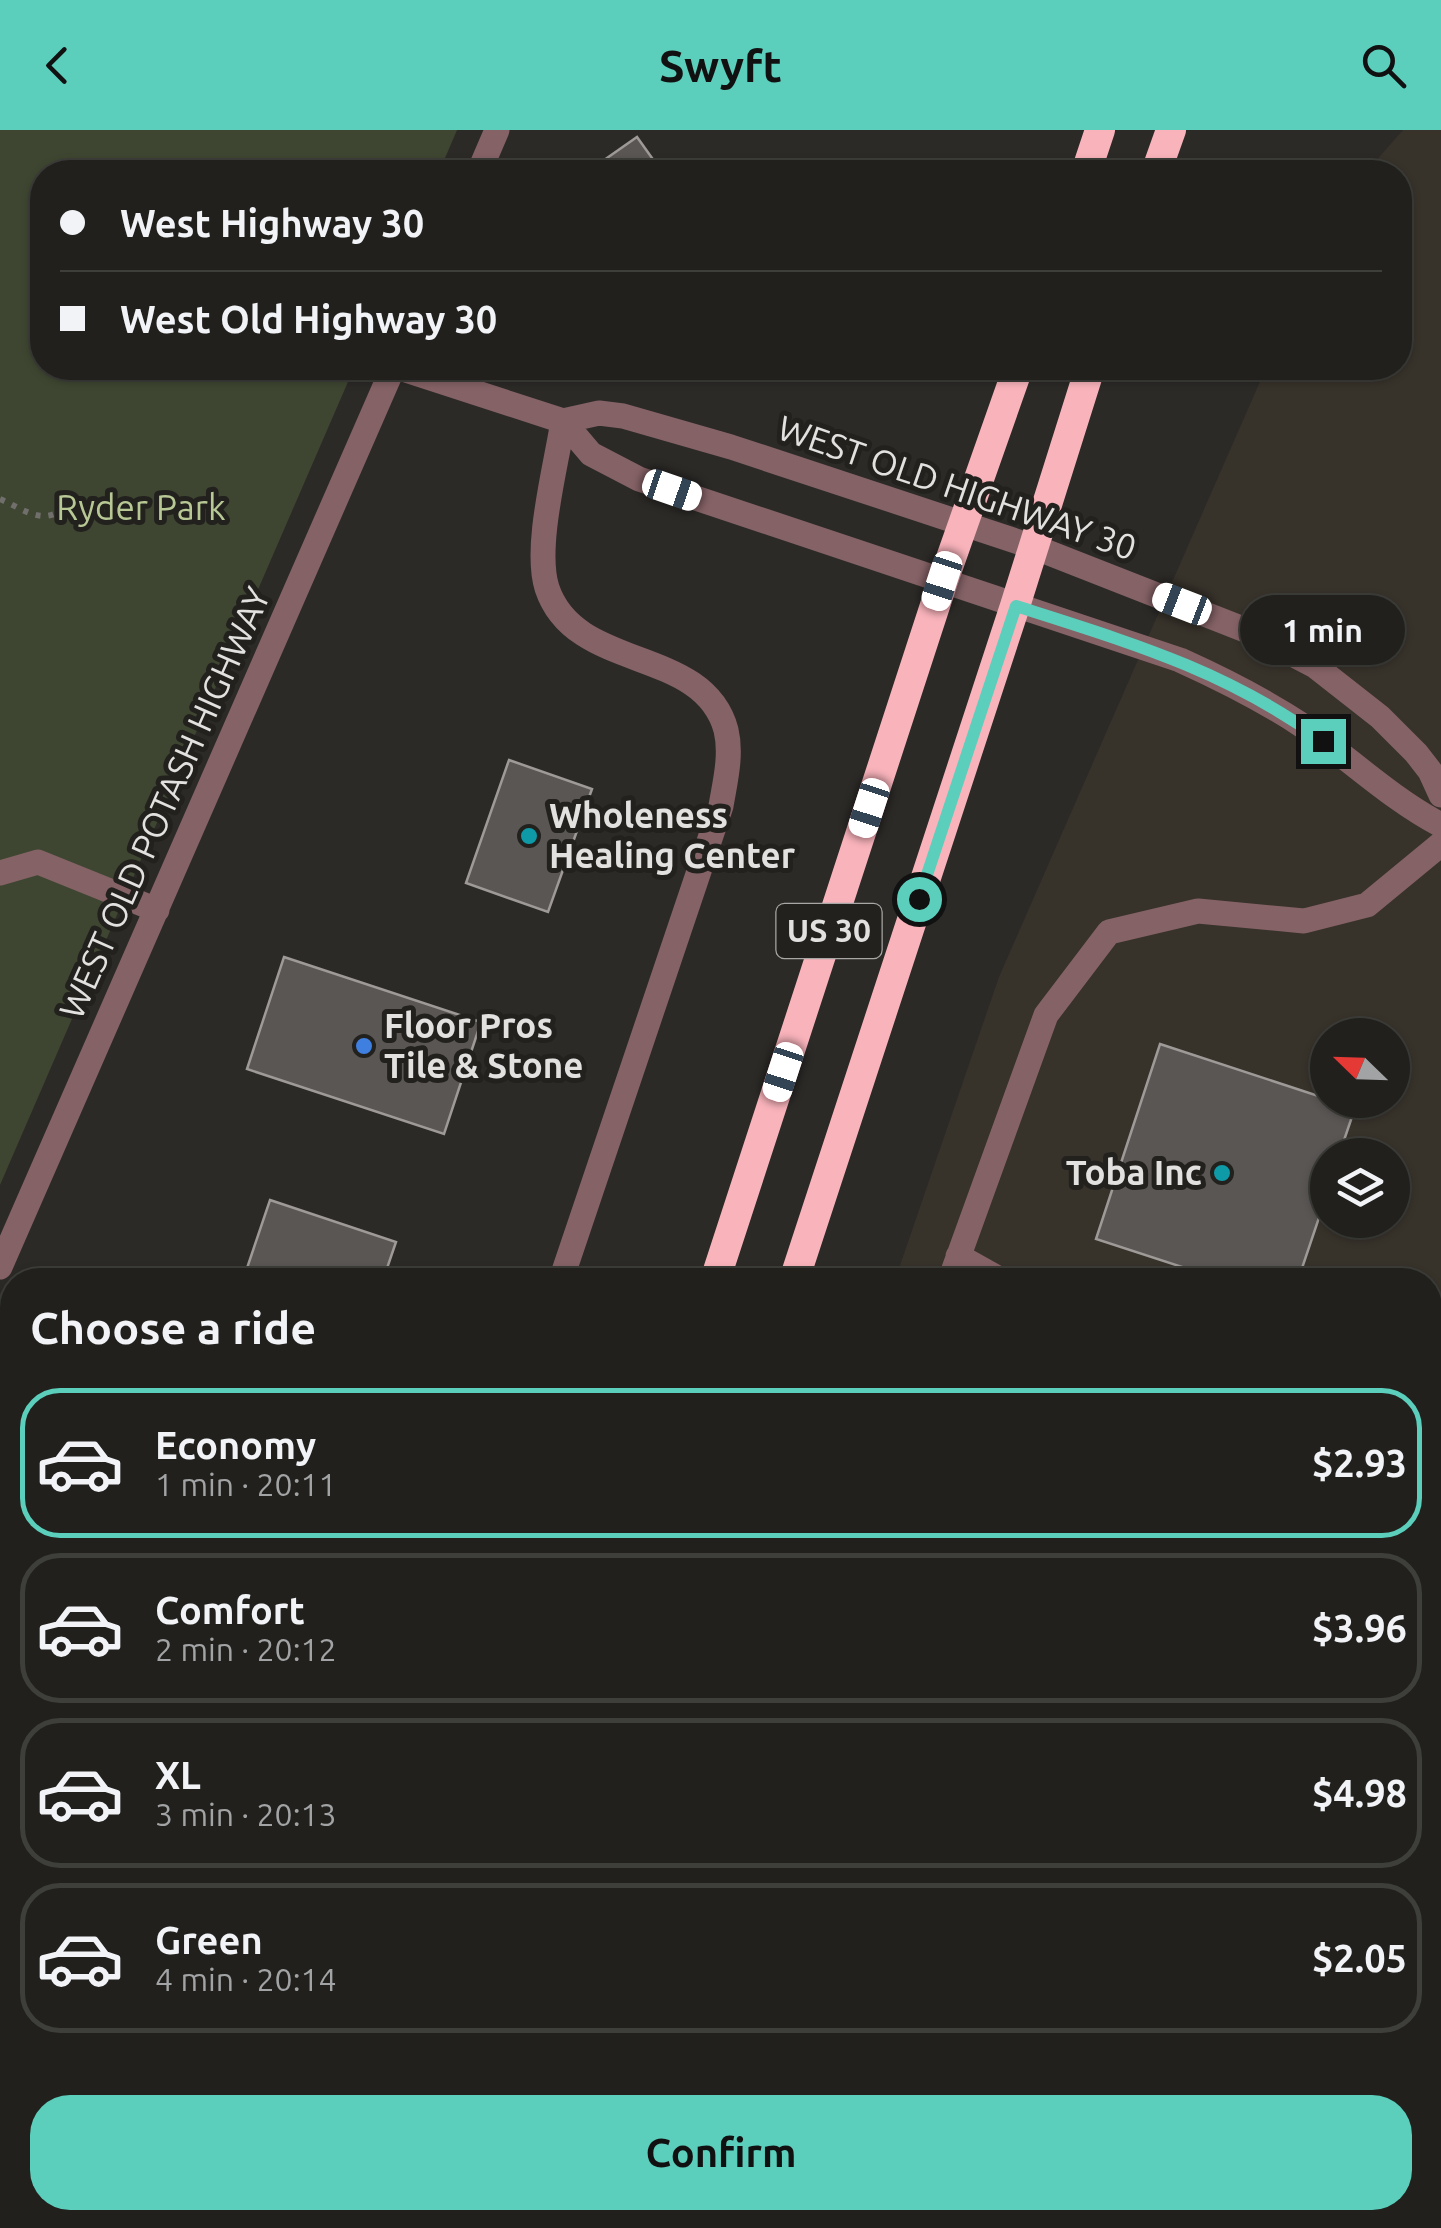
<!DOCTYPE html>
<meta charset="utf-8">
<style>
:root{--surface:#21201d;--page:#292826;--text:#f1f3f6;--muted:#a2a3a4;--line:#3e3e3b;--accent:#5bcebc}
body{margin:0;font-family:Ubuntu,sans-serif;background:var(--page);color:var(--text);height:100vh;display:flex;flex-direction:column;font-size:38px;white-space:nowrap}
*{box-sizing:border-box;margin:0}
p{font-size:32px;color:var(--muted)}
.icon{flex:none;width:55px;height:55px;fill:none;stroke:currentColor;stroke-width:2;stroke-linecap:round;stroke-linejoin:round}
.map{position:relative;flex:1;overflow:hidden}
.panel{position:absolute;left:0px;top:1138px;width:1442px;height:962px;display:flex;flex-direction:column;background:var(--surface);border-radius:40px 40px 0 0;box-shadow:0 2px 8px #0004,0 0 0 2px var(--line)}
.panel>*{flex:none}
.banner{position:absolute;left:30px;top:30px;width:1382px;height:220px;border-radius:40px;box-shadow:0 2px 8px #0004,0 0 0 2px var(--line);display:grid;align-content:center;height:220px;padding:0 30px;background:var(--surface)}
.needle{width:65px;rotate:293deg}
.tools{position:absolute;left:1310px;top:888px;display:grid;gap:20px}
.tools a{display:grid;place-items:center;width:100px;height:100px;border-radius:50%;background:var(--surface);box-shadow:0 2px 8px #0004,0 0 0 2px var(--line);font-size:50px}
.end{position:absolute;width:45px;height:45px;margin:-22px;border:12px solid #5bcebc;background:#111;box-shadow:0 0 0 5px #111}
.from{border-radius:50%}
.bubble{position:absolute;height:70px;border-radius:35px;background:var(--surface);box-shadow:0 2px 8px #0004,0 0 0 2px var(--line);font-size:32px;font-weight:600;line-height:70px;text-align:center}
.car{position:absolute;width:30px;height:60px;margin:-30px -15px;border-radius:12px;box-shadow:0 0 8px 2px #0007;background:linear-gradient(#fff 24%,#345 0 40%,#fff 0 76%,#345 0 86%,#fff 0)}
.banner b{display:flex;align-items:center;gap:35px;height:95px;font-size:38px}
.banner b+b{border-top:2px solid var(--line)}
.banner i{width:25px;height:25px;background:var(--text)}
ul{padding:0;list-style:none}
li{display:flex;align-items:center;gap:30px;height:150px;margin:0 20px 15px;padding:0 10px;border:5px solid var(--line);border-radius:40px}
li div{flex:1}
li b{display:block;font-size:38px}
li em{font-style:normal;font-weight:600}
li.selected{border-color:var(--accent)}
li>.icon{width:90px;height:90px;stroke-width:1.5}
h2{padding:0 30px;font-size:45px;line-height:120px}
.button{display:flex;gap:20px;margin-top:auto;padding:20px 30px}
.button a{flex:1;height:115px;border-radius:40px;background:var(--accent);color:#111;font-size:40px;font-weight:600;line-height:115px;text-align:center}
header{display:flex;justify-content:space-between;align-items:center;height:130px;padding:0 30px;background:var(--accent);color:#111;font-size:45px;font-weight:600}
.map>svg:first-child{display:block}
.built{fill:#37322a;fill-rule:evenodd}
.green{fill:#3e4631}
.building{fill:#5a5654;stroke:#9e9a98;stroke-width:2.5}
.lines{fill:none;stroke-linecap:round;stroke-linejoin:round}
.path{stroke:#716f6c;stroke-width:6;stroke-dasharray:5 8;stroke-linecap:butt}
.minor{stroke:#856266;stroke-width:25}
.highway{stroke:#f9b3bb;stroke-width:30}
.route{stroke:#5bcebc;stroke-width:12}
.culture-dot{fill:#0f9aa8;stroke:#22211e;stroke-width:4}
.shop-dot{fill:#3f7fe0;stroke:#22211e;stroke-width:4}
.labels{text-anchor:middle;stroke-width:10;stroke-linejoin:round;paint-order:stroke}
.shield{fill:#22211e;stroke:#a8a7a5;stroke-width:2.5}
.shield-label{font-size:32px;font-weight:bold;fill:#e2e1df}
.street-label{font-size:35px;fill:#e2e1df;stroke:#22211e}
.park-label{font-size:35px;fill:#b7c895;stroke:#22211e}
.poi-label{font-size:35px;font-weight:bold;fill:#e2e1df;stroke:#22211e;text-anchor:start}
</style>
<header><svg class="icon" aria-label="back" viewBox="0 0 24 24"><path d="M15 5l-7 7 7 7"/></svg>Swyft<svg class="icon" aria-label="search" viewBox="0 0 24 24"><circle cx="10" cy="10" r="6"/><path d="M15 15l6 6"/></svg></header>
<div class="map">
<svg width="1441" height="2098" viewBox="0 0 1441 2098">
<rect width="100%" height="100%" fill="#2c2a27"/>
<!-- built -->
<path class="built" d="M1403,0H1441V2098H571L574,2088H1430V1150H895L999,847L1266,238H1400V42H1366ZM1328,905H1392V970H1328ZM1328,1025H1392V1090H1328Z"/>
<!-- green -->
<path class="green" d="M0,0H457L439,42H42V238H354L0,1055Z"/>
<!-- building -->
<path class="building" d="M637,7L662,42H587Z
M509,630L592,659L548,782L466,753Z
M284,827L481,892L444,1004L247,939Z
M1160,914L1355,978L1339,1025H1328V1061L1298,1150H1222L1096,1109Z
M270,1070L396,1112L383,1150H243Z
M12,1484V1540L0,1535V1521Z
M9,1685H12V1827L0,1824V1718Z
M1441,1878V1991L1430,1994V1881Z
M0,1994L12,1998V2088H72L68,2098H0Z
M766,2088H1044L1040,2098H762Z"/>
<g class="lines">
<!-- path -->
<path class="path" d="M0,369C31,383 45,398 73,371"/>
<!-- minor -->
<path class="minor" d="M479,42L497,0
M400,238L563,291L591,324L639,349L1180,530C1222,549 1264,570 1303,596C1350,629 1390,668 1441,695
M563,291L599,283L623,286L731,317L1034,417L1248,501L1315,536L1380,587L1416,623L1430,641L1441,665
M0,743L38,732L157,780
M958,1126L1001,1150
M0,1137L393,238
M561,1150L721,676C725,652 732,625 726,600C703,515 575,543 547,458C534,417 556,337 563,291
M950,1150L1046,885L1109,802L1198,781L1304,791L1367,775L1441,714
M1430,1314L1441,1313
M0,1875L12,1879
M304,2088L337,2098
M243,2098L247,2088
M642,2098L646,2088"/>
<!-- highway -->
<path class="highway" d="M1086,42L1100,0
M1156,42L1171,0
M715,1150L943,451L1018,238
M794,1150L1015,476L1090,238
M400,2098L404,2088
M491,2098L495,2088"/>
</g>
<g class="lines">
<!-- route -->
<path class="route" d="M919,769L1016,476C1128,512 1226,540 1323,611"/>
</g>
<!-- markers -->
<g class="culture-dot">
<circle cx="529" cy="706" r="10"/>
<circle cx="1222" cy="1043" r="10"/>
</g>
<circle class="shop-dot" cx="364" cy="916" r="10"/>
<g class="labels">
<!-- shield labels -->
<rect class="shield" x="776.5" y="774" width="105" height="54" rx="8"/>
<g class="shield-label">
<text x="829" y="812">US 30</text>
</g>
<!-- street labels -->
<g class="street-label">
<text transform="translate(957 358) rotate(19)" y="12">WEST OLD HIGHWAY 30</text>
<text transform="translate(165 673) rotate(-66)" y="12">WEST OLD POTASH HIGHWAY</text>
</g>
<!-- park labels -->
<g class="park-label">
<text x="141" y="390">Ryder Park</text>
</g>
<!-- poi labels -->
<g class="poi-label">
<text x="549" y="698">Wholeness<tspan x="549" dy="40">Healing Center</tspan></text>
<text x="384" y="908">Floor Pros<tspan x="384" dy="40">Tile &amp; Stone</tspan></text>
<text x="1202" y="1055" text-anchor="end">Toba Inc</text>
</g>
</g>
</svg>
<div class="tools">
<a><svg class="needle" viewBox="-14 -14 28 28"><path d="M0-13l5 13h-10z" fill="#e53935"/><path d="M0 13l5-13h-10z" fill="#a2a3a4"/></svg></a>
<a><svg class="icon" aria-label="layers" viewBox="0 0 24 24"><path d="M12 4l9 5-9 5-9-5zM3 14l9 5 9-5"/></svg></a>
</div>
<i class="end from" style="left:919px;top:769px"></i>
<i class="end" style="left:1323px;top:611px"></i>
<div class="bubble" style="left:1240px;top:465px;width:165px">1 min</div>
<i class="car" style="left:672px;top:360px;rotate:109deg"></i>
<i class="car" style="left:942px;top:451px;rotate:198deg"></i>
<i class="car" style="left:1182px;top:474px;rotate:291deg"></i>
<i class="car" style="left:869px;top:678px;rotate:198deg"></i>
<i class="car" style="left:783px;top:942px;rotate:198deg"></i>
<div class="banner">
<b><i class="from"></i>West Highway 30</b>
<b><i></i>West Old Highway 30</b>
</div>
<section class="panel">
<h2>Choose a ride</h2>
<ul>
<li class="selected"><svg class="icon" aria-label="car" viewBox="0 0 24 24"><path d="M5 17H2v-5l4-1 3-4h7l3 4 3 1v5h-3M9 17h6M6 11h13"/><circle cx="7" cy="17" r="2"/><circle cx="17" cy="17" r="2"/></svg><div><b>Economy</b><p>1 min · 20:11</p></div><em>$2.93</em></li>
<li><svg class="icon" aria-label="car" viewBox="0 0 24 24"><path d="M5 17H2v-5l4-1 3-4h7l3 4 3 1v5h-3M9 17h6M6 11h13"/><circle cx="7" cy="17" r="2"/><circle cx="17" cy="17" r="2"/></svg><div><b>Comfort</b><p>2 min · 20:12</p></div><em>$3.96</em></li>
<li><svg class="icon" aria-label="car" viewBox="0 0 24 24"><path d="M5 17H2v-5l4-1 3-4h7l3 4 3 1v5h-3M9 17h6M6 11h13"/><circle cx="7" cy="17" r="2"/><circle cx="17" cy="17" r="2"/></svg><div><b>XL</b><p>3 min · 20:13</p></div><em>$4.98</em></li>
<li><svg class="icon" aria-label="car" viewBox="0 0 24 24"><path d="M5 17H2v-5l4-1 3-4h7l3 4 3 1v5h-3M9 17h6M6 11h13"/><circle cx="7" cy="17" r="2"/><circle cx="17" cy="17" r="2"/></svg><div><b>Green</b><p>4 min · 20:14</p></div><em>$2.05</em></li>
</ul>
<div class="button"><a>Confirm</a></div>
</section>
</div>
